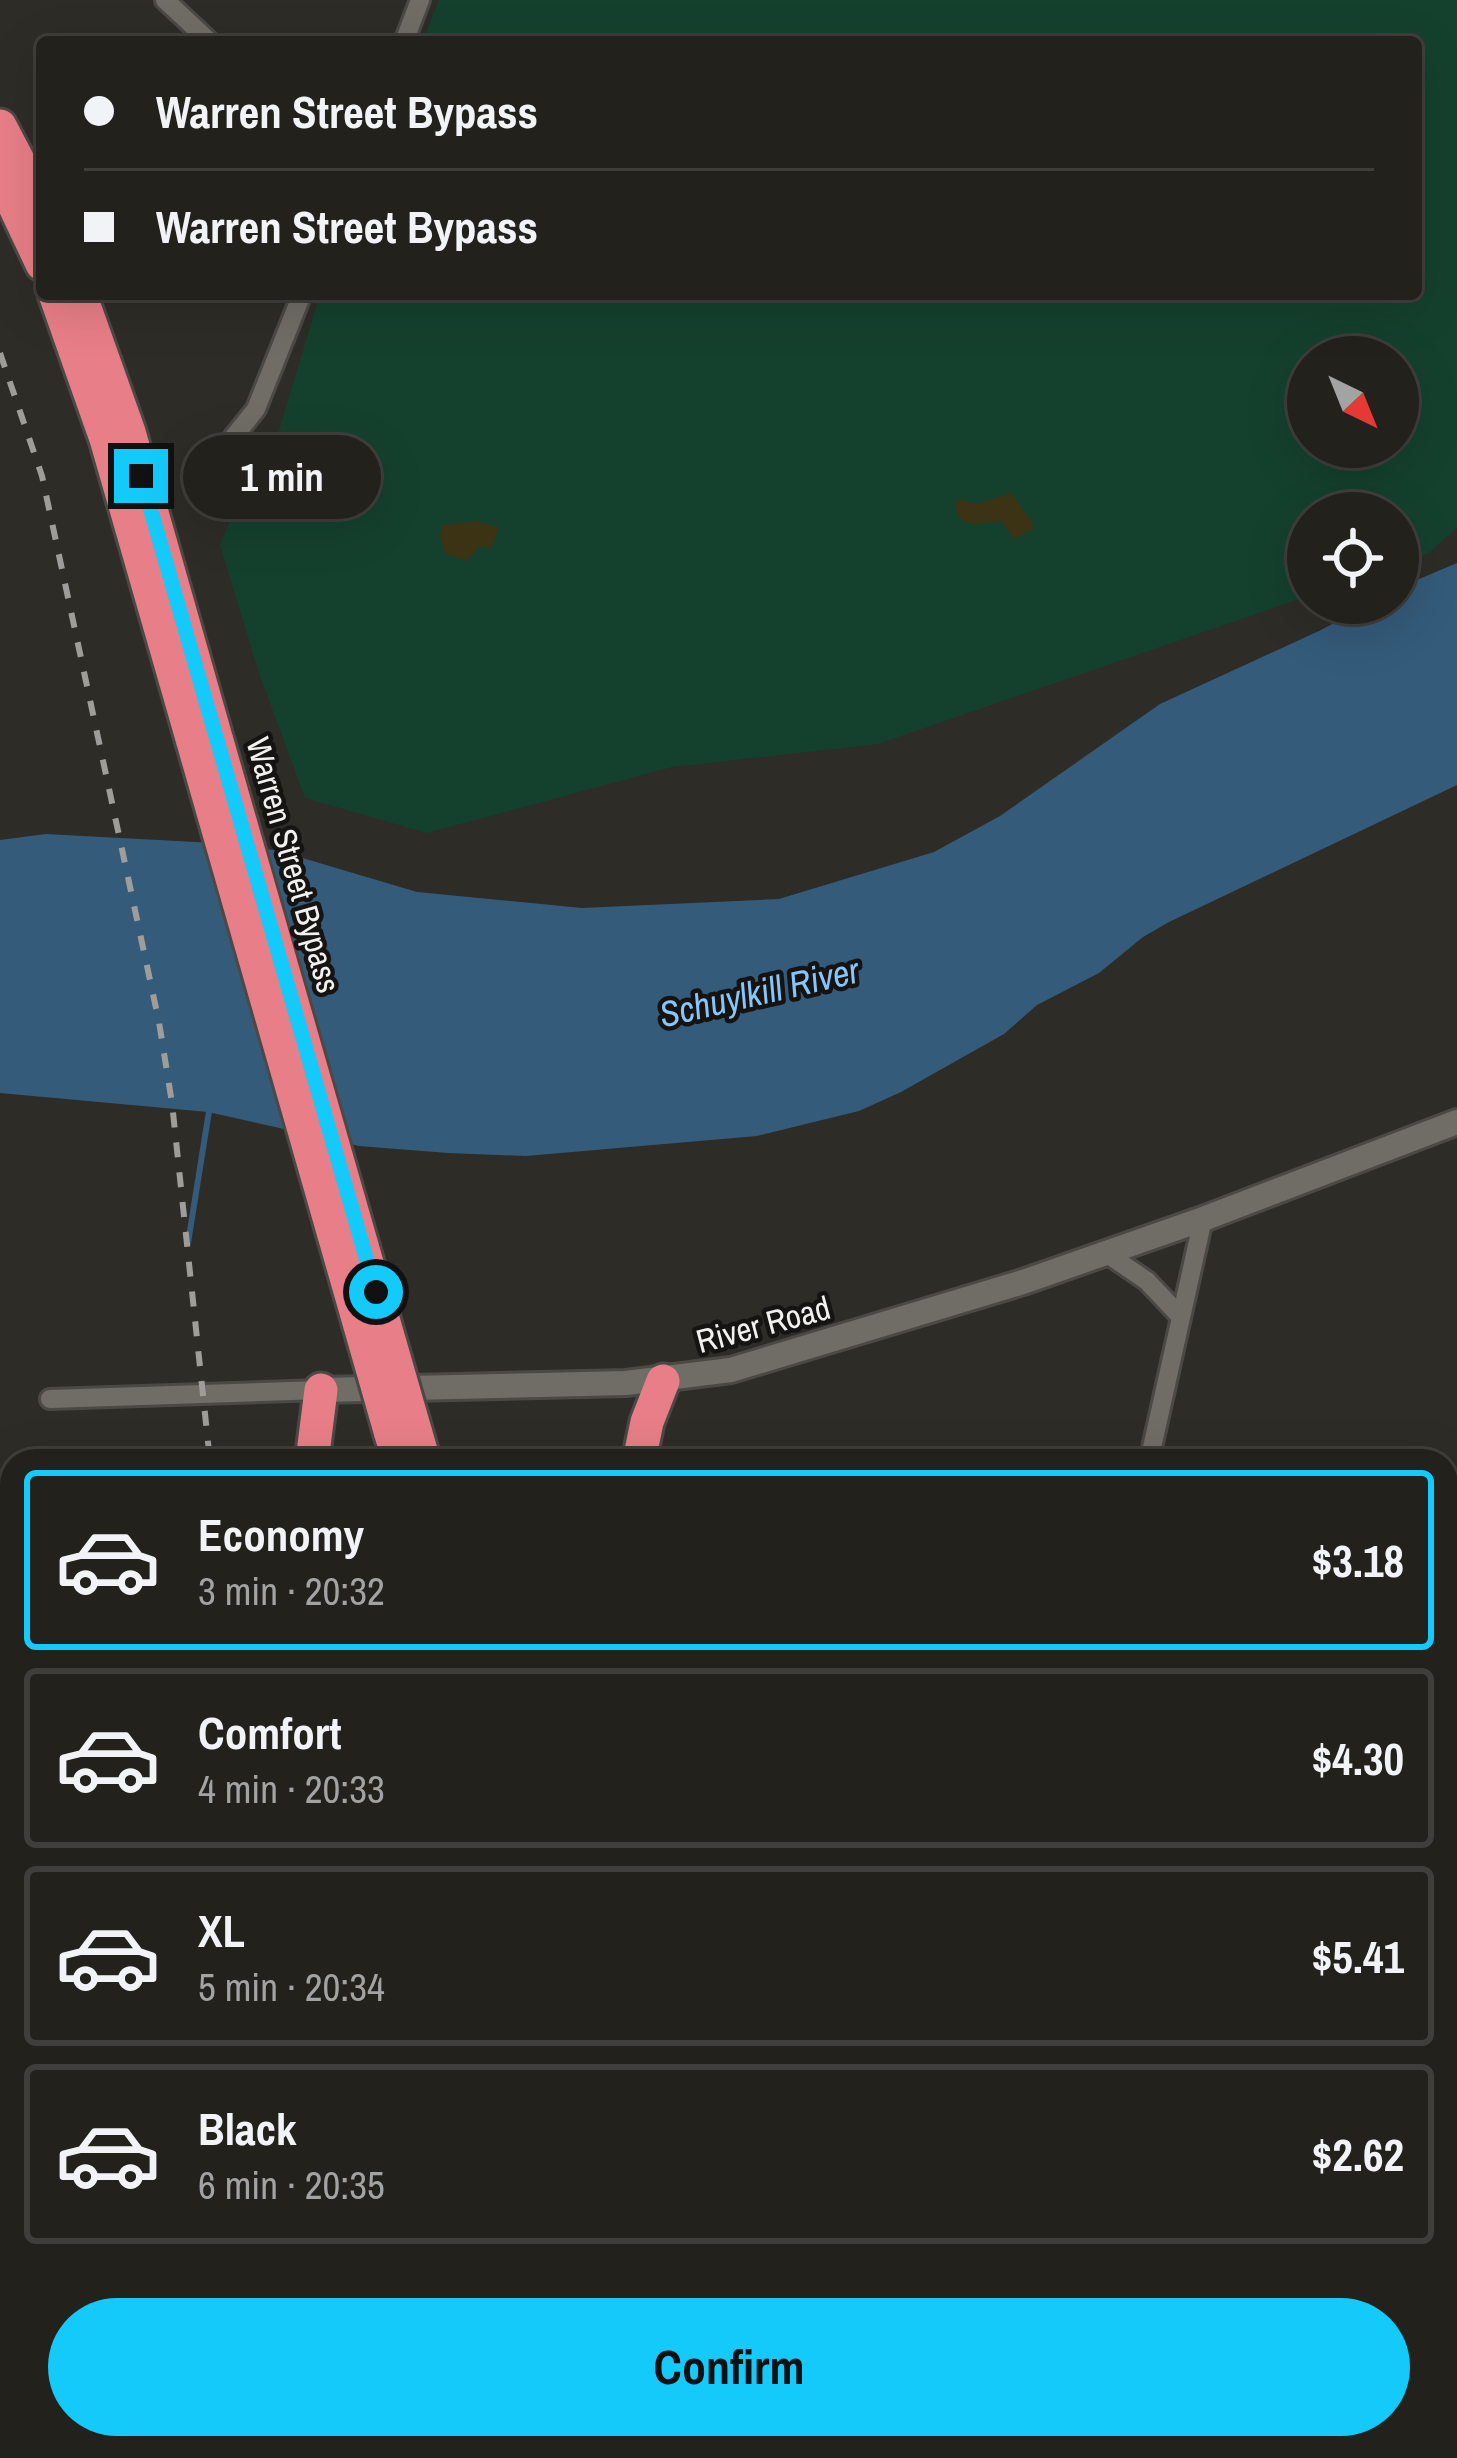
<!DOCTYPE html>
<meta charset="utf-8">
<style>
:root{--surface:#22211c;--page:#2e2e29;--text:#f1f3f6;--muted:#a2a3a3;--line:#3f3e3b;--accent:#14cafb}
body{margin:0;font-family:"Archivo Narrow",sans-serif;background:var(--page);color:var(--text);height:100vh;display:flex;flex-direction:column;font-size:45px;white-space:nowrap}
*{box-sizing:border-box;margin:0}
p{font-size:39px;color:var(--muted)}
.icon{flex:none;width:66px;height:66px;fill:none;stroke:currentColor;stroke-width:2;stroke-linecap:round;stroke-linejoin:round}
.map{position:relative;flex:1;overflow:hidden}
.sheet{position:absolute;left:0px;top:1449px;width:1458px;height:1011px;display:flex;flex-direction:column;background:var(--surface);border-radius:36px 36px 0 0;box-shadow:0 12px 48px #0002,0 0 0 3px var(--line)}
.sheet>*{flex:none}
.guide{position:absolute;left:36px;top:36px;width:1386px;height:264px;border-radius:12px;box-shadow:0 12px 48px #0002,0 0 0 3px var(--line);display:grid;align-content:center;height:264px;padding:0 48px;background:var(--surface)}
.needle{width:78px;rotate:137deg}
.tools{position:absolute;left:1287px;top:336px;display:grid;gap:24px}
.tools a{display:grid;place-items:center;width:132px;height:132px;border-radius:50%;background:var(--surface);box-shadow:0 12px 48px #0002,0 0 0 3px var(--line);font-size:60px}
.end{position:absolute;width:54px;height:54px;margin:-27px;border:15px solid #14cafb;background:#111;box-shadow:0 0 0 6px #111}
.from{border-radius:50%}
.bubble{position:absolute;height:84px;border-radius:42px;background:var(--surface);box-shadow:0 12px 48px #0002,0 0 0 3px var(--line);font-size:39px;font-weight:700;line-height:84px;text-align:center}
.guide b{display:flex;align-items:center;gap:42px;height:114px;font-size:45px}
.guide b+b{border-top:3px solid var(--line)}
.guide i{width:30px;height:30px;background:var(--text)}
ul{padding:21px 0 0;list-style:none}
li{display:flex;align-items:center;gap:36px;height:180px;margin:0 24px 18px;padding:0 24px;border:6px solid var(--line);border-radius:12px}
li div{flex:1}
li b{display:block;font-size:45px}
li em{font-style:normal;font-weight:700}
li.selected{border-color:var(--accent)}
li>.icon{width:108px;height:108px;stroke-width:1.5}
.action{display:flex;gap:24px;margin-top:auto;padding:24px 48px}
.action a{flex:1;height:138px;border-radius:72px;background:var(--accent);color:#111;font-size:48px;font-weight:700;line-height:138px;text-align:center}
.map>svg:first-child{display:block}
.green{fill:#14412d;fill-rule:evenodd}
.sand{fill:#3b3313}
.water{fill:#345b7a}
.lines{fill:none;stroke-linecap:round;stroke-linejoin:round}
.stream{stroke:#345b7a;stroke-width:6}
.building{fill:#494540}
.street-casing{stroke:#4b4945;stroke-width:24}
.secondary-casing{stroke:#4b4945;stroke-width:30}
.highway-casing{stroke:#4b4945;stroke-width:39}
.street{stroke:#706d67;stroke-width:18}
.secondary{stroke:#706d67;stroke-width:24}
.highway{stroke:#e87e87;stroke-width:33}
.rail{stroke:#9f9d99;stroke-width:6;stroke-dasharray:15 15;stroke-linecap:butt}
.highway-bridge-casing{stroke:#4b4945;stroke-width:39;stroke-linecap:butt}
.highway-bridge{stroke:#e87e87;stroke-width:33}
.route{stroke:#14cafb;stroke-width:15}
.labels{text-anchor:middle;stroke-width:9;stroke-linejoin:round;paint-order:stroke}
.street-label{font-size:33px;fill:#f3f1ee;stroke:#151412}
.water-label{font-size:36px;font-style:italic;fill:#87c6fa;stroke:#151412}
</style>
<div class="map">
<svg width="1457" height="2458" viewBox="0 0 1457 2458">
<rect width="100%" height="100%" fill="#2e2c26"/>
<!-- green -->
<path class="green" d="M439,0H1457V528L1429,553L1398,564V513H1308V596L878,744L672,767L427,833L305,798L259,673L220,545L241,493L276,440L320,294H1416V42H422ZM1308,357H1398V447H1308Z"/>
<!-- sand -->
<path class="sand" d="M1011,493L1033,523V529L1014,539L1001,521L974,524L963,521L955,510L957,499L977,504Z
M478,521L499,528L492,547H479L466,561L445,553L440,537L442,525Z"/>
<!-- water -->
<path class="water" d="M1457,563V785L1169,922L1143,937L1099,973L1037,1005L1004,1034L901,1092L859,1111L757,1136L526,1156L448,1153L359,1146L208,1112L0,1093V840L46,834L233,844L279,851L417,892L582,908L779,899L934,852L1000,816L1160,704L1321,630L1371,603H1398V588Z"/>
<g class="lines">
<!-- stream -->
<path class="stream" d="M188,1243L210,1105"/>
</g>
<!-- building -->
<path class="building" d="M0,1811L12,1851V1999L0,2003Z
M12,2036V2291H10L0,2250V2040Z
M12,2300V2370H10L1,2334L11,2328L3,2303Z
M1,2412L14,2458H0Z
M47,2448H184L186,2458H28Z
M973,2448H1114L1110,2458H969Z"/>
<g class="lines">
<defs>
<path id="street" d="M165,0L210,42
M404,42L420,0
M232,439L256,409L302,294
M1106,1253L1147,1281L1181,1317
M50,1399L321,1390
M1149,1461L1203,1219
M1446,1557L1457,1553
M1446,1869L1457,1865"/>
<path id="secondary" d="M321,1390L626,1383L731,1370L1023,1282L1203,1219L1457,1122"/>
<path id="highway" d="M0,126L42,206
M0,175L42,264
M55,294L106,439L193,742
M80,294L129,432L217,741
M415,1430L424,1461
M390,1431L399,1461
M312,1461L321,1390
M639,1461L647,1422L663,1381
M418,2458L422,2448
M461,2458L464,2448"/>
</defs>
<!-- street casing -->
<use href="#street" class="street-casing"/>
<!-- secondary casing -->
<use href="#secondary" class="secondary-casing"/>
<!-- highway casing -->
<use href="#highway" class="highway-casing"/>
<!-- street -->
<use href="#street" class="street"/>
<!-- secondary -->
<use href="#secondary" class="secondary"/>
<!-- highway -->
<use href="#highway" class="highway"/>
<!-- rail -->
<path class="rail" d="M0,353L42,476L159,1022L172,1103L210,1461
M352,2448L354,2458"/>
<defs>
<path id="highway-bridge" d="M217,741L415,1430
M193,742L390,1431"/>
</defs>
<!-- highway-bridge casing -->
<use href="#highway-bridge" class="highway-bridge-casing"/>
<!-- highway-bridge -->
<use href="#highway-bridge" class="highway-bridge"/>
</g>
<g class="lines">
<!-- route -->
<path class="route" d="M141,476L376,1292"/>
</g>
<g class="labels">
<!-- street labels -->
<g class="street-label">
<text transform="translate(294 865) rotate(74)" y="12">Warren Street Bypass</text>
<text transform="translate(763 1324) rotate(-15)" y="12">River Road</text>
</g>
<!-- water labels -->
<g class="water-label">
<text transform="translate(759 992) rotate(-13)" y="13">Schuylkill River</text>
</g>
</g>
</svg>
<div class="tools">
<a><svg class="needle" viewBox="-14 -14 28 28"><path d="M0-13l5 13h-10z" fill="#e53935"/><path d="M0 13l5-13h-10z" fill="#a2a3a3"/></svg></a>
<a><svg class="icon" aria-label="locate" viewBox="0 0 24 24"><circle cx="12" cy="12" r="6"/><path d="M12 2v4M12 18v4M2 12h4M18 12h4"/></svg></a>
</div>
<i class="end from" style="left:376px;top:1292px"></i>
<i class="end" style="left:141px;top:476px"></i>
<div class="bubble" style="left:183px;top:435px;width:198px">1 min</div>
<div class="guide">
<b><i class="from"></i>Warren Street Bypass</b>
<b><i></i>Warren Street Bypass</b>
</div>
<section class="sheet">
<ul>
<li class="selected"><svg class="icon" aria-label="car" viewBox="0 0 24 24"><path d="M5 17H2v-5l4-1 3-4h7l3 4 3 1v5h-3M9 17h6M6 11h13"/><circle cx="7" cy="17" r="2"/><circle cx="17" cy="17" r="2"/></svg><div><b>Economy</b><p>3 min · 20:32</p></div><em>$3.18</em></li>
<li><svg class="icon" aria-label="car" viewBox="0 0 24 24"><path d="M5 17H2v-5l4-1 3-4h7l3 4 3 1v5h-3M9 17h6M6 11h13"/><circle cx="7" cy="17" r="2"/><circle cx="17" cy="17" r="2"/></svg><div><b>Comfort</b><p>4 min · 20:33</p></div><em>$4.30</em></li>
<li><svg class="icon" aria-label="car" viewBox="0 0 24 24"><path d="M5 17H2v-5l4-1 3-4h7l3 4 3 1v5h-3M9 17h6M6 11h13"/><circle cx="7" cy="17" r="2"/><circle cx="17" cy="17" r="2"/></svg><div><b>XL</b><p>5 min · 20:34</p></div><em>$5.41</em></li>
<li><svg class="icon" aria-label="car" viewBox="0 0 24 24"><path d="M5 17H2v-5l4-1 3-4h7l3 4 3 1v5h-3M9 17h6M6 11h13"/><circle cx="7" cy="17" r="2"/><circle cx="17" cy="17" r="2"/></svg><div><b>Black</b><p>6 min · 20:35</p></div><em>$2.62</em></li>
</ul>
<div class="action"><a>Confirm</a></div>
</section>
</div>
